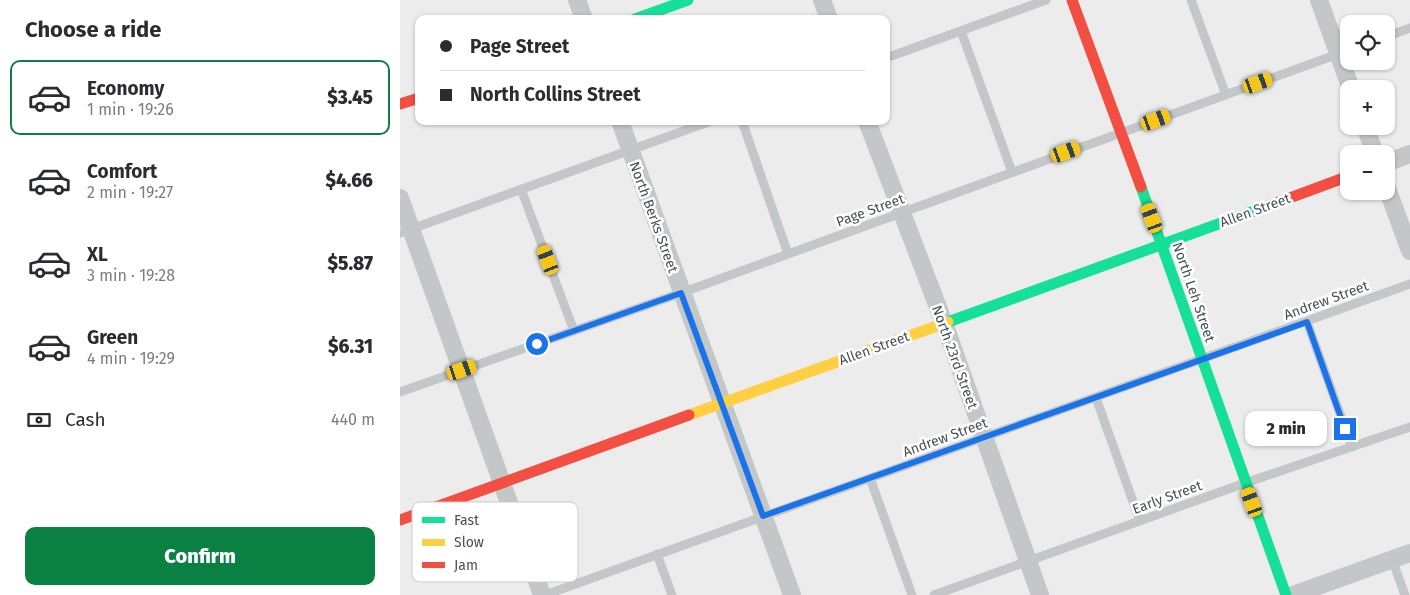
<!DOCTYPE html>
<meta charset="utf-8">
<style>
:root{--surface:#fff;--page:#f2f2f3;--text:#2b2b33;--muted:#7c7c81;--line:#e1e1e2;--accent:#0b8043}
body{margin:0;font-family:"Fira Sans",sans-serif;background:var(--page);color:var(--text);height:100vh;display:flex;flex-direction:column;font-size:19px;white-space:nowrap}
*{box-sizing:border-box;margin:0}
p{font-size:16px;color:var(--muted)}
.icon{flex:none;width:28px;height:28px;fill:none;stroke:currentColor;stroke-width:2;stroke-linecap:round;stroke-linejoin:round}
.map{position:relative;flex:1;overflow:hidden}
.sheet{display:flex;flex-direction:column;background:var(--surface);width:400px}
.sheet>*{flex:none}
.banner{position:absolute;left:15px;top:15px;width:475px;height:110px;border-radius:10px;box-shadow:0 1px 4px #0004;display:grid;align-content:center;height:110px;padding:0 25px;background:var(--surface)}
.buttons{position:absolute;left:940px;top:15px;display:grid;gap:10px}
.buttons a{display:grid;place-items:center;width:55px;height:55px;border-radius:10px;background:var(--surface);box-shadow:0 1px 4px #0004;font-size:25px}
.end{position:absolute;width:22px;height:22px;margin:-11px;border:6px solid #1a73e8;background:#fff;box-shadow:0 0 0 2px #fff}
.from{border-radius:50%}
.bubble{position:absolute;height:35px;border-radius:10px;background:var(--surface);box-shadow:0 1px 4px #0004;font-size:16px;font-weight:800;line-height:35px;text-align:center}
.car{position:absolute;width:15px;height:30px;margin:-15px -8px;border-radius:6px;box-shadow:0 0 4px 1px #0007;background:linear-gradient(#f5c518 24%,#345 0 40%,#f5c518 0 76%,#345 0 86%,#f5c518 0)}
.banner b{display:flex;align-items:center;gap:18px;height:48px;font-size:19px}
.banner b+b{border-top:1px solid var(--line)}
.banner i{width:12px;height:12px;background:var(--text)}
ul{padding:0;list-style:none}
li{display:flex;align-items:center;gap:15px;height:75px;margin:0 10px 8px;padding:0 15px;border:2px solid transparent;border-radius:10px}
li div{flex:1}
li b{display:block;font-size:19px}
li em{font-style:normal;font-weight:800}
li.selected{border-color:var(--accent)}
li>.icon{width:45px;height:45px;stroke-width:1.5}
h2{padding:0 25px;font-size:22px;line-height:60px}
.pay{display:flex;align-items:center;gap:12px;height:55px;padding:0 25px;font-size:19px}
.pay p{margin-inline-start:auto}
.cta{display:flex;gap:10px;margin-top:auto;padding:10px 25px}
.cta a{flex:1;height:58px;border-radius:10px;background:var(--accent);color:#fff;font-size:20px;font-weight:800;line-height:58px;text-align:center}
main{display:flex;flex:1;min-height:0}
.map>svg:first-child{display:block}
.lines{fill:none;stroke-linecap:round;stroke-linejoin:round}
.lane{stroke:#c3c7c8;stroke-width:9}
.street{stroke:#c3c7c8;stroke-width:18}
.fast{stroke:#16e098;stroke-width:11}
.slow{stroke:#ffcf43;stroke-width:11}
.jam{stroke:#f24e42;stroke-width:11}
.route{stroke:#1a73e8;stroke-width:6}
.labels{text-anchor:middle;stroke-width:5;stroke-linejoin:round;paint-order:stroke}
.street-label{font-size:14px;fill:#455157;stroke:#fff}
.key{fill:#fff;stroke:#c7cbcd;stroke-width:1}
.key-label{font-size:14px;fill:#455157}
</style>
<main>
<section class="sheet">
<h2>Choose a ride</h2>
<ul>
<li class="selected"><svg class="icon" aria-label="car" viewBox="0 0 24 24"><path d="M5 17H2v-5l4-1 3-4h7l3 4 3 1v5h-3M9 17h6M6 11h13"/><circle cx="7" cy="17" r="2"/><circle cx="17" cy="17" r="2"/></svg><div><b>Economy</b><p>1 min · 19:26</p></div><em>$3.45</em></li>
<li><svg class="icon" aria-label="car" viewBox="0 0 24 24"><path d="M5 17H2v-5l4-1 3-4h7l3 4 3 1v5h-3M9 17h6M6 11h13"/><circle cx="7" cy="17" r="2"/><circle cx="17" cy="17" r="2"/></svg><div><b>Comfort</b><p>2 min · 19:27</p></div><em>$4.66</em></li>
<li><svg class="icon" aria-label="car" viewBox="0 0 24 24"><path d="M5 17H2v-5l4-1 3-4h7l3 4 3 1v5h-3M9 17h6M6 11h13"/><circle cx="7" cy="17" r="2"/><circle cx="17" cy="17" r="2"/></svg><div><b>XL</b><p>3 min · 19:28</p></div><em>$5.87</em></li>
<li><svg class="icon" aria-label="car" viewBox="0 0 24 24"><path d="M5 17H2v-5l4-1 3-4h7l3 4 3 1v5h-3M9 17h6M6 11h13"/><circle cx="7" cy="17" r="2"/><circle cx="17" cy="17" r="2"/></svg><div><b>Green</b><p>4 min · 19:29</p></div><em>$6.31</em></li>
</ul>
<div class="pay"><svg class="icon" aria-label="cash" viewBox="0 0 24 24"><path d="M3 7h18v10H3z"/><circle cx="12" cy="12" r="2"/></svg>Cash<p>440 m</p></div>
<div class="cta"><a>Confirm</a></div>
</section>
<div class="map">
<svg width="1010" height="595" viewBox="0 0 1010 595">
<rect width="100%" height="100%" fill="#edecec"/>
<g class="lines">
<!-- lane -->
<path class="lane" d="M791,0L826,95
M561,31L612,172
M986,37L1010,28
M486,58L646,0
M342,121L388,254
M121,189L174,331
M0,233L311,121
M907,322L952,447
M0,392L281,293L949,50
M696,398L740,521
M470,478L512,595
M257,554L272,595
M992,559L1005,595
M145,595L1010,284
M534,595L845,483L1010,427"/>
<!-- street -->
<path class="street" d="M177,0L184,19
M422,0L429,19
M919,0L951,89
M220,121L392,595
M467,121L544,323L640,595
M965,126L975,154
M986,163L1010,154
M986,185L1010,251
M0,198L142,595
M893,595L1010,553"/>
<!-- fast -->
<path class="fast" d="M235,19L288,0
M741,187L886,595
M548,322L868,206"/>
<!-- slow -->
<path class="slow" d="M289,415L548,322"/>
<!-- jam -->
<path class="jam" d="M672,0L741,187
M0,104L19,98
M868,206L949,176
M0,520L289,415"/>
</g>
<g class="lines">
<!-- route -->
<path class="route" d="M137,344L281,293L363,516L907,322L945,429"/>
</g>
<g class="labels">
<!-- street labels -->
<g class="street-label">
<text transform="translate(470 210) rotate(-20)" y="5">Page Street</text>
<text transform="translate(855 210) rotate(-20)" y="5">Allen Street</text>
<text transform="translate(254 217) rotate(70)" y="5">North Berks Street</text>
<text transform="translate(794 292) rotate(71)" y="5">North Leh Street</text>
<text transform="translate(926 300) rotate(-20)" y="5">Andrew Street</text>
<text transform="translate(474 348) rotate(-20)" y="5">Allen Street</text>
<text transform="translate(555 357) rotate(70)" y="5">North 23rd Street</text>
<text transform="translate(545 437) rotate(-20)" y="5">Andrew Street</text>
<text transform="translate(767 497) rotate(-20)" y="5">Early Street</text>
</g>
</g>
<!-- legend -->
<rect x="12" y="502" width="166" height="80" rx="8" class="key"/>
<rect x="22" y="517" width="23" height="6" fill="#16e098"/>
<rect x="22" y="539" width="23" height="7" fill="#ffcf43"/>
<rect x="22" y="562" width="23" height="6" fill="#f24e42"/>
<g class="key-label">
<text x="54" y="525">Fast</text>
<text x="54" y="547">Slow</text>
<text x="54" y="570">Jam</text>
</g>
</svg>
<div class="buttons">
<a><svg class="icon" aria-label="locate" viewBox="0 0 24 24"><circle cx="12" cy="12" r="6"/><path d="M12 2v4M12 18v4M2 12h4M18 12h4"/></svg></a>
<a>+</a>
<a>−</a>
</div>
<i class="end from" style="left:137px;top:344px"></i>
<i class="end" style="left:945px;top:429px"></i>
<div class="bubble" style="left:845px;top:411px;width:82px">2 min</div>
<i class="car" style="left:858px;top:83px;rotate:70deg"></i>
<i class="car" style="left:756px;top:120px;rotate:70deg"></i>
<i class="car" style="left:666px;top:152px;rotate:70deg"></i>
<i class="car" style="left:752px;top:218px;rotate:340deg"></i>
<i class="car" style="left:148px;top:260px;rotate:339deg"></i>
<i class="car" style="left:62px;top:370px;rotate:71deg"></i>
<i class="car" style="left:852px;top:502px;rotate:340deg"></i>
<div class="banner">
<b><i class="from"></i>Page Street</b>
<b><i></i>North Collins Street</b>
</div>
</div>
</main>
